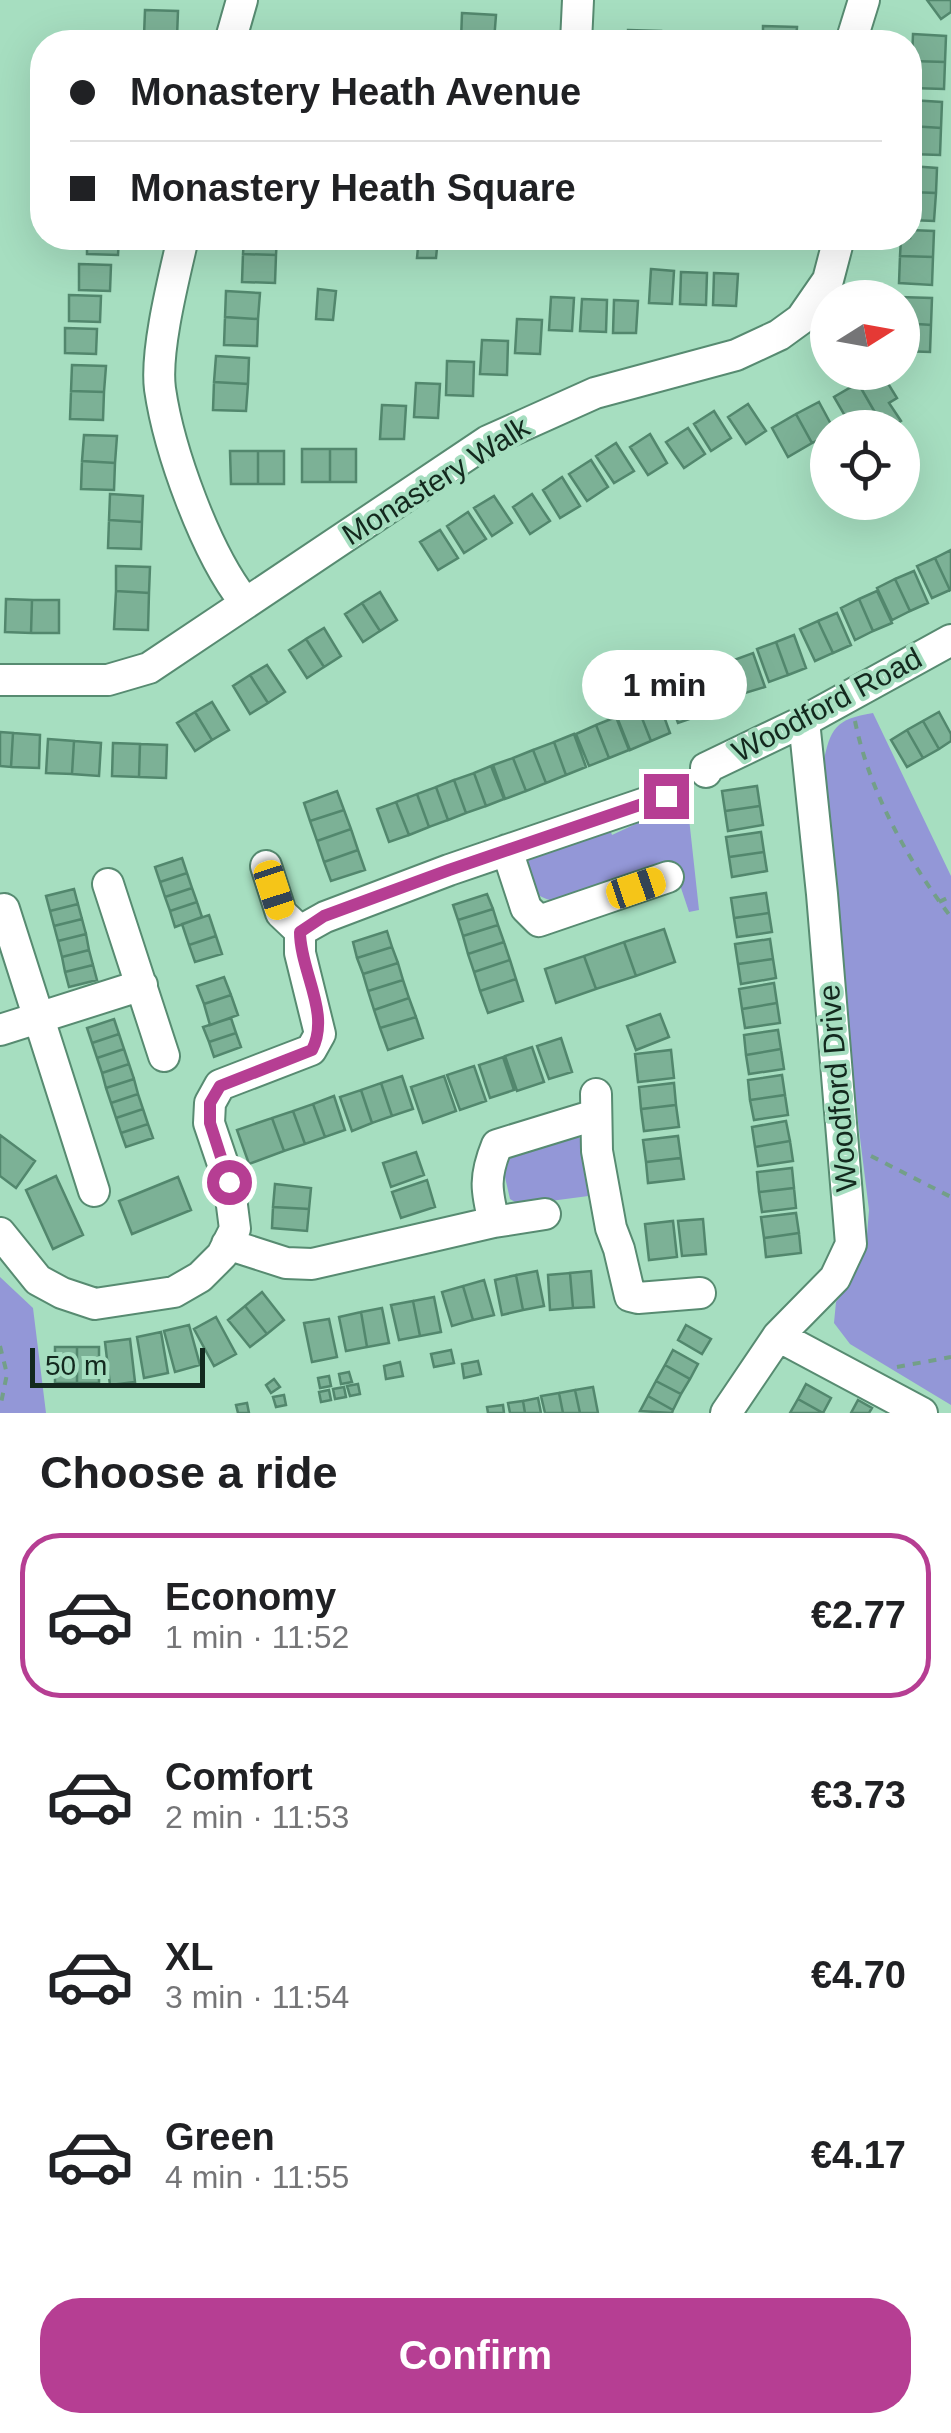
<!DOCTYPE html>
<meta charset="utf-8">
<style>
:root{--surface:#fff;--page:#f6f6f6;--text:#202124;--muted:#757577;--line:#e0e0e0;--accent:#b63e93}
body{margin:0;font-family:Arial,sans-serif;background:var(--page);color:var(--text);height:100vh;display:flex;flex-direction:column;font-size:38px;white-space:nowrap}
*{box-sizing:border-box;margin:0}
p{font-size:32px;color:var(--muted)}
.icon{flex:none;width:55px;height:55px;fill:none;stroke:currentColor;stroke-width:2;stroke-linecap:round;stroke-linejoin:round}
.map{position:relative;height:1413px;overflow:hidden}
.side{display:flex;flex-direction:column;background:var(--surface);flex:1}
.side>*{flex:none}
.hud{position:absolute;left:30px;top:30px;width:892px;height:220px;border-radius:40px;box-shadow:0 10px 40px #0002;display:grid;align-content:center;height:220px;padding:0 40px;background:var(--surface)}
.needle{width:65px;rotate:79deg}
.fabs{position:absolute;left:810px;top:280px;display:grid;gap:20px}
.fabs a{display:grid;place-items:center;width:110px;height:110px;border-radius:50%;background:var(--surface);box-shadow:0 10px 40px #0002;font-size:50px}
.scale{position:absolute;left:30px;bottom:25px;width:175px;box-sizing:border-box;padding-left:10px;border:5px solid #13291e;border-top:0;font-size:28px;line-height:35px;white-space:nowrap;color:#13291e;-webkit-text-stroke:8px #a6dec0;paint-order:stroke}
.end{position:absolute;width:45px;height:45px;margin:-22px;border:12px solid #b63e93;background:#fff;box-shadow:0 0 0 5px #fff}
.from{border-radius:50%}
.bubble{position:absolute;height:70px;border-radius:35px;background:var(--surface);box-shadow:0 10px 40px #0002;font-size:32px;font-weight:600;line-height:70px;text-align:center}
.car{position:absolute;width:30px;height:60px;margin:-30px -15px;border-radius:12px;box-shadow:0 0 8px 2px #0007;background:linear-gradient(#f5c518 24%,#345 0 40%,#f5c518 0 76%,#345 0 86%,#f5c518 0)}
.hud b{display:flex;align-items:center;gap:35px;height:95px;font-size:38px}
.hud b+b{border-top:2px solid var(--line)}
.hud i{width:25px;height:25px;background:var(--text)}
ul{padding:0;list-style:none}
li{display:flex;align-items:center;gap:30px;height:165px;margin:0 20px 15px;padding:0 20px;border:5px solid transparent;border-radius:40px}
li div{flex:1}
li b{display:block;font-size:38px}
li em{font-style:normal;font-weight:600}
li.on{border-color:var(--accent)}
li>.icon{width:90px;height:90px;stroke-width:1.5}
h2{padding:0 40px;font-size:45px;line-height:120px}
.cta{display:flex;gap:20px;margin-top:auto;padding:20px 40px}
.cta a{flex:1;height:115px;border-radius:40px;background:var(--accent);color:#fff;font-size:40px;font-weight:600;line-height:115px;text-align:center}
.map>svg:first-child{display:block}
.green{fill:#9397d7}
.building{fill:#7cb196;stroke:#52876d;stroke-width:2.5}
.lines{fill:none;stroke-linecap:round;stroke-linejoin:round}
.minor-casing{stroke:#578b71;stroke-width:34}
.path{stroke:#739f88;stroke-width:4;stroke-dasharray:8 8;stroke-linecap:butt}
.minor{stroke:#fff;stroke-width:30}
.route{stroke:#b63e93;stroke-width:12}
.labels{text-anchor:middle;stroke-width:8;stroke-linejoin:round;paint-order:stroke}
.street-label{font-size:30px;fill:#13291e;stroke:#a6dec0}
</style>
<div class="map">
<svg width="951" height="1413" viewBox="0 0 951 1413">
<rect width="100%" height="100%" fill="#a6dec0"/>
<!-- green -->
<path class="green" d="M873,713L951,876V1405L850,1344L834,1323L836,1302L849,1285L866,1248L869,1210L846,1025L823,765C830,729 835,719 873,713Z
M687,800L699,910L689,912L674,867L557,901C530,899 523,877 530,854L608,824L612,835Z
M572,1133L582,1140L596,1195L520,1205L510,1199L502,1164L508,1154Z
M0,1277L33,1308L46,1413H0Z"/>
<!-- building -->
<path class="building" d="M927,0H951V12L941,19Z
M145,10L178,11L177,37L144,36Z
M462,13L496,15L494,41L461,40Z
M763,26L797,27L796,42H763Z
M628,30L661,31L660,42H627Z
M913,34L946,36L945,62L912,61Z
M144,36L177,37V42H144Z
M282,36L315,37V42H282Z
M912,61L945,62L944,89L911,88Z
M910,100L942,102L941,128L910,126Z
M910,126L941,128L940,155L910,154Z
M910,166L937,168L936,193L910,192Z
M910,192L936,193L934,221L910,220Z
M910,230L934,231L933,257L900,256L901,238H910Z
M87,238H119L118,255L87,254Z
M244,238H277L276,255L243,254Z
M418,247L437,248L436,258H417Z
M243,254L276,255L275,283L242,282Z
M900,256L933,257L932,285L899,283Z
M79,264L111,265L110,291L79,290Z
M651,269L674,271L672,304L649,303Z
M681,272L707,273L706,305L680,304Z
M714,273L738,274L736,306L713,305Z
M318,289L336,291L333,320L316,319Z
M226,291L260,293L258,319L225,317Z
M69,295L101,296L100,322L69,321Z
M551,297L574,298L572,331L549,330Z
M899,297L932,298L931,325L902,323V298Z
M582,299L607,300L606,332L580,331Z
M614,300L638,301L636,333H613Z
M225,317L258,319L257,346L224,345Z
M517,319L542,320L540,354L515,353Z
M902,323L931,325L930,352L902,351Z
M65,328L97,329L96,354L65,353Z
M482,340L508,341L507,375L480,374Z
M216,356L249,358L248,384L214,382Z
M447,361L474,362L473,396L446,395Z
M72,365L106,366L104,392L71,391Z
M875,372H881L897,398L889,403L901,421L890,428H884L858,383Z
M214,382L248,384L246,411L213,410Z
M416,383L440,384L438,418L414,417Z
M858,383L884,428H852L834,397Z
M71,391L104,392L103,420L70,419Z
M819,402L833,428H828V435L812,443L796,414Z
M748,404L766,431L746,444L728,417Z
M382,405L406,406L404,439H380Z
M714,411L731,438L711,451L694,424Z
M796,414L812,443L788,457L772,428Z
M688,428L705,454L684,468L666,442Z
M650,434L667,463L648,475L630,447Z
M84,435L117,436L115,463L82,461Z
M616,443L634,471L614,483L596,456Z
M302,449H330V482H302Z
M330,449H356V482H330Z
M230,451H258V484H231Z
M258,451H284V484H258Z
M591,460L608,487L587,501L569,474Z
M82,461L115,463L114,490L81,489Z
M562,477L580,506L560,518L543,490Z
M110,494L143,496L142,522L109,520Z
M532,494L550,521L530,534L513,507Z
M494,496L512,523L492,536L474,508Z
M468,512L486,539L464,553L447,526Z
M109,520L142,522L141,549L108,548Z
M440,530L458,558L438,570L420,542Z
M951,550V589L950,590L935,558Z
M935,558L950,590L932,598L917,566Z
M116,566L150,567L149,593L116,591Z
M914,571L928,603L910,611L895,579Z
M895,579L910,611L892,620L877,588Z
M116,591L149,593L148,630L114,629Z
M877,591L892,623L873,631L859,599Z
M380,592L397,620L380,631L362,603Z
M6,599L32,600L31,633L5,632Z
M859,599L873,631L855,640L841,608Z
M32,600H59V633H31Z
M362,603L380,631L363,642L345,614Z
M837,613L851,645L833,653L818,621Z
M818,621L833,653L815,661L800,629Z
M324,628L341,656L324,667L306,639Z
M794,635L806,668L788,675L776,642Z
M306,639L324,667L307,678L289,650Z
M776,642L788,675L769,682L757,649Z
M753,653L765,687L745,693L734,660Z
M734,660L745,693L727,700L715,667Z
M267,665L285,692L268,703L250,675Z
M711,674L723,707L704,714L692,680Z
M250,675L268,703L250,714L233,686Z
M692,680L704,714L678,723L666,690Z
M658,700L670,733L651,741L638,708Z
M212,702L229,730L212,740L195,712Z
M638,708L651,741L630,750L617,717Z
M195,712L212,740L195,751L177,723Z
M939,712L951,734V741L939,749L923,721Z
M616,717L629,750L609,758L596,725Z
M923,721L939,749L923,758L907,730Z
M596,725L609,758L589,766L576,734Z
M907,730L923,758L907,767L891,740Z
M0,732L13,733L11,767L0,766Z
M13,733L40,735L39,768L11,767Z
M574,734L586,767L566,775L554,742Z
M48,739L74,741L72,774L46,773Z
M74,741L101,743L99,776L72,774Z
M554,742L566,775L546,783L533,750Z
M113,743L140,744L139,777L112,776Z
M140,744L167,745L166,778L139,777Z
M533,750L546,783L526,791L513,758Z
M513,758L526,791L505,799L493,765Z
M491,766L504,799L486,806L474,773Z
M474,773L486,806L466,813L454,780Z
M454,780L466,813L448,820L436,787Z
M757,786L760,806L725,811L722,791Z
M436,787L448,820L429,827L417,794Z
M337,791L344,810L310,821L304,803Z
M417,794L429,827L409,835L396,802Z
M396,802L409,835L389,842L377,809Z
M760,806L763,825L728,831L725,811Z
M344,810L351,829L317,841L310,821Z
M351,829L358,850L324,862L317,841Z
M761,832L764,852L729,857L726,837Z
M358,850L365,870L331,881L324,862Z
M764,852L767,871L732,877L729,857Z
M182,858L187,873L160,882L155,867Z
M187,873L192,888L165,897L160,882Z
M192,888L197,902L170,911L165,897Z
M74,889L78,904L50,911L46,896Z
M766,893L769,913L734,918L731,898Z
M487,894L493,909L458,920L453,905Z
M197,902L202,917L175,927L170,911Z
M78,904L82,919L54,926L50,911Z
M493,909L498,925L463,936L458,920Z
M769,913L772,932L737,937L734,918Z
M209,915L216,936L189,945L182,924Z
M82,919L86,934L58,941L54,926Z
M498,925L504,942L468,954L463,936Z
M664,929L675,962L636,976L624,942Z
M387,931L392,947L357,958L353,942Z
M86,934L89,950L62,957L58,941Z
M216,936L222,954L195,962L189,945Z
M770,939L773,959L738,964L735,944Z
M504,942L510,960L474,972L468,954Z
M624,942L636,976L596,989L584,956Z
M392,947L398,963L363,974L357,958Z
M89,950L93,965L65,972L62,957Z
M584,956L596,989L556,1003L545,969Z
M773,959L776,978L741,984L738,964Z
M510,960L516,979L480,991L474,972Z
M398,963L403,980L368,991L363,974Z
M93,965L97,980L69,987L65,972Z
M224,977L231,995L204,1004L197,986Z
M516,979L523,1001L488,1013L480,991Z
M403,980L409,998L374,1010L368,991Z
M774,983L777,1003L742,1009L739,989Z
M231,995L238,1015L210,1025L204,1004Z
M409,998L416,1017L380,1028L374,1010Z
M777,1003L780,1023L745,1028L742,1009Z
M660,1014L669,1037L636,1050L627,1026Z
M416,1017L423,1038L388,1050L380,1028Z
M231,1018L236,1033L209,1042L203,1027Z
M114,1019L119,1034L92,1043L87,1028Z
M778,1030L781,1049L746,1055L744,1035Z
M236,1033L241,1047L214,1057L209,1042Z
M119,1034L124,1049L97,1058L92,1043Z
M561,1038L572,1072L549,1079L537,1046Z
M532,1047L544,1082L517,1091L505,1056Z
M124,1049L129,1064L102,1073L97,1058Z
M781,1049L784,1069L749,1074L746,1055Z
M671,1050L674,1078L638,1082L635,1054Z
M503,1057L514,1090L490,1098L479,1065Z
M129,1064L134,1079L106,1088L102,1073Z
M474,1066L486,1101L460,1110L447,1075Z
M782,1075L785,1095L750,1100L748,1080Z
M402,1076L413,1109L392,1116L381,1083Z
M444,1076L456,1111L423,1123L411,1087Z
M134,1079L138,1094L111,1103L106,1088Z
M381,1083L392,1116L372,1123L361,1090Z
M674,1083L676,1105L641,1109L639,1087Z
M361,1090L372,1123L352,1131L340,1097Z
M138,1094L143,1109L116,1118L111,1103Z
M785,1095L788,1115L754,1120L750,1100Z
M334,1096L345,1130L325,1137L313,1104Z
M313,1104L325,1137L305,1144L293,1111Z
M676,1105L679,1127L644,1131L641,1109Z
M143,1109L148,1124L121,1133L116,1118Z
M293,1111L305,1144L284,1151L272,1118Z
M272,1118L284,1151L249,1164L237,1130Z
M786,1121L790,1141L755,1147L752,1127Z
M148,1124L153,1138L126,1147L121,1133Z
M0,1135L35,1161L16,1188L0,1176Z
M678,1136L681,1158L646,1162L643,1140Z
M790,1141L793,1161L758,1166L755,1147Z
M416,1152L424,1175L391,1187L383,1163Z
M681,1158L684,1179L648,1183L646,1162Z
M792,1168L794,1188L759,1192L757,1172Z
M56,1176L83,1235L53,1249L26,1190Z
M178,1177L191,1210L132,1234L119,1201Z
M427,1180L435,1207L401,1218L392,1192Z
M275,1184L311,1188L309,1209L273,1207Z
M794,1188L796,1208L762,1212L759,1192Z
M273,1207L309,1209L307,1231L272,1228Z
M796,1213L799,1233L764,1238L761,1217Z
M703,1219L706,1254L682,1256L678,1221Z
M673,1221L677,1257L649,1260L645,1224Z
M799,1233L801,1253L766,1257L764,1238Z
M537,1271L544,1306L523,1310L516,1275Z
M591,1271L594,1307L573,1308L570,1273Z
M570,1273L573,1308L550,1310L548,1275Z
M516,1275L523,1310L502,1315L495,1280Z
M484,1280L494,1315L473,1320L463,1286Z
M463,1286L473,1320L452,1326L442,1292Z
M262,1292L284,1320L267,1334L245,1306Z
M434,1297L441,1332L420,1336L413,1301Z
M413,1301L420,1336L399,1340L391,1305Z
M245,1306L267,1334L250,1347L228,1320Z
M382,1308L389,1343L367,1347L361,1312Z
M361,1312L367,1347L346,1351L339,1317Z
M216,1317L236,1354L214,1366L194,1329Z
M329,1319L337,1357L312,1362L304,1323Z
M189,1325L200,1365L175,1372L164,1331Z
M686,1325L711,1339L702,1354L678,1340Z
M161,1332L168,1373L144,1378L137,1337Z
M130,1339L135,1382L110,1385L105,1342Z
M55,1347H77V1383H55Z
M77,1347H99V1383H77Z
M451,1350L454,1363L434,1367L431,1354Z
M673,1350L698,1364L690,1379L665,1365Z
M478,1361L481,1374L464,1378L462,1364Z
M400,1362L403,1376L386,1379L384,1366Z
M665,1365L690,1379L681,1394L656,1381Z
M349,1372L352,1382L341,1384L339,1374Z
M329,1376L331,1386L320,1388L318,1378Z
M274,1379L280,1387L271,1393L266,1385Z
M656,1381L681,1394L673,1410L648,1396Z
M358,1384L360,1394L350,1396L347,1386Z
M806,1384L831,1398L823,1413L798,1399Z
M344,1387L346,1397L335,1399L333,1389Z
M593,1387L598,1413H580L575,1390Z
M329,1390L331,1400L321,1402L319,1392Z
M575,1390L580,1413H563L559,1393Z
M559,1393L563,1413H545L541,1396Z
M284,1395L286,1405L276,1407L273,1397Z
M648,1396L673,1410L672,1413L640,1411Z
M538,1398L541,1413H525L523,1401Z
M798,1399L823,1413H790Z
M858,1400L872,1408L869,1413H851Z
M523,1401L525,1413H510L508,1403Z
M247,1403L249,1413H238L236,1405Z
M503,1405L504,1413H488L487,1407Z"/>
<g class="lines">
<defs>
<path id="minor" d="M230,42L242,0
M576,42L578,0
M851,42L864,0
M183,238C174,277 155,351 160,389C169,451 206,553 244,601
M0,680H108L149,668L488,441L595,393L736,355L779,335L801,319L828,280L839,238
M706,772V768L804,721L951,640
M507,850L526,908L539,921L668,877
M266,866L281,913L300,931
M108,884L164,1056
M4,909L94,1191
M300,931L325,917L449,870L666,796
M0,1030L142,985
M596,1094L597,1151L611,1228L619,1249L630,1296L638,1298L700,1293
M494,1222C486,1190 484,1177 497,1145L595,1115
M0,1233L38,1280L62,1293L95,1304L174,1292L200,1277L222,1255L235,1229L229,1182L209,1123L210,1103L220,1085L311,1050L320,1034L300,953V931
M227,1244L286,1263L312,1264L494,1222L545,1214
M778,1336L922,1413
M726,1413L778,1336L835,1278L851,1244L822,894L804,721"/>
</defs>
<!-- minor casing -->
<use href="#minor" class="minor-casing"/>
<!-- path -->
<path class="path" d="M855,721C869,791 908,861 951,917
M939,902L951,896
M871,1156L951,1197
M0,1346L7,1374L0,1408
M897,1367L951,1357"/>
<!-- minor -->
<use href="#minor" class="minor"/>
</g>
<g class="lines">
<!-- route -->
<path class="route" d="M229,1182L210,1123V1103L220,1086L312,1050C331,1013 300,971 300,932L324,916L449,870L666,796"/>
</g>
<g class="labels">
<!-- street labels -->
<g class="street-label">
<text transform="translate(436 481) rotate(-32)" y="10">Monastery Walk</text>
<text transform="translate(827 705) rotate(-28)" y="10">Woodford Road</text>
<text transform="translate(838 1088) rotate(-95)" y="10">Woodford Drive</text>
</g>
</g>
</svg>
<div class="fabs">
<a><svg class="needle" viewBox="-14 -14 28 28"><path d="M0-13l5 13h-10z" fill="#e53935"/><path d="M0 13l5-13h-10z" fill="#757577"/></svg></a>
<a><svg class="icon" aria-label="locate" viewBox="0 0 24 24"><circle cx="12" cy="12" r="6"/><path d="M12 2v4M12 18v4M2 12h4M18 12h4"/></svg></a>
</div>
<div class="scale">50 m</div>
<i class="end from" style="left:229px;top:1182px"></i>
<i class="end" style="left:666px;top:796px"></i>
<div class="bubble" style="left:582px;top:650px;width:165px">1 min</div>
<i class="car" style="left:636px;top:888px;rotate:71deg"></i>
<i class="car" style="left:274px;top:890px;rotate:162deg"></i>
<div class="hud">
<b><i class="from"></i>Monastery Heath Avenue</b>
<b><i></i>Monastery Heath Square</b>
</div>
</div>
<section class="side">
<h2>Choose a ride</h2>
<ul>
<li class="on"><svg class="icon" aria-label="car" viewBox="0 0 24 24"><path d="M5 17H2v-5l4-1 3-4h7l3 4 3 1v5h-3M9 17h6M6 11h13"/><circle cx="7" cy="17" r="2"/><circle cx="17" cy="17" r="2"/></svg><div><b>Economy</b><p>1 min · 11:52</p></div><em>€2.77</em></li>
<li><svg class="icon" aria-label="car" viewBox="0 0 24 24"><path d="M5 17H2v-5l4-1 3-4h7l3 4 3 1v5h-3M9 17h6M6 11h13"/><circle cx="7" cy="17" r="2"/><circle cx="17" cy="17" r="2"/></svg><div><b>Comfort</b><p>2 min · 11:53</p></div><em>€3.73</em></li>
<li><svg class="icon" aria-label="car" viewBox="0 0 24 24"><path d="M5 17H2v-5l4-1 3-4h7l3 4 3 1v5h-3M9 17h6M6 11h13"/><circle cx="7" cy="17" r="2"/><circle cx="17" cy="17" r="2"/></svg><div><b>XL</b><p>3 min · 11:54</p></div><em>€4.70</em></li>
<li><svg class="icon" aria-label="car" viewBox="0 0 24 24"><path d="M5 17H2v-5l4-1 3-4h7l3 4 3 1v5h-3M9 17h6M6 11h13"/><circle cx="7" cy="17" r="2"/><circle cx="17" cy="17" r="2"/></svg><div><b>Green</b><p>4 min · 11:55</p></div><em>€4.17</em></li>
</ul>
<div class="cta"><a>Confirm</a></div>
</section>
